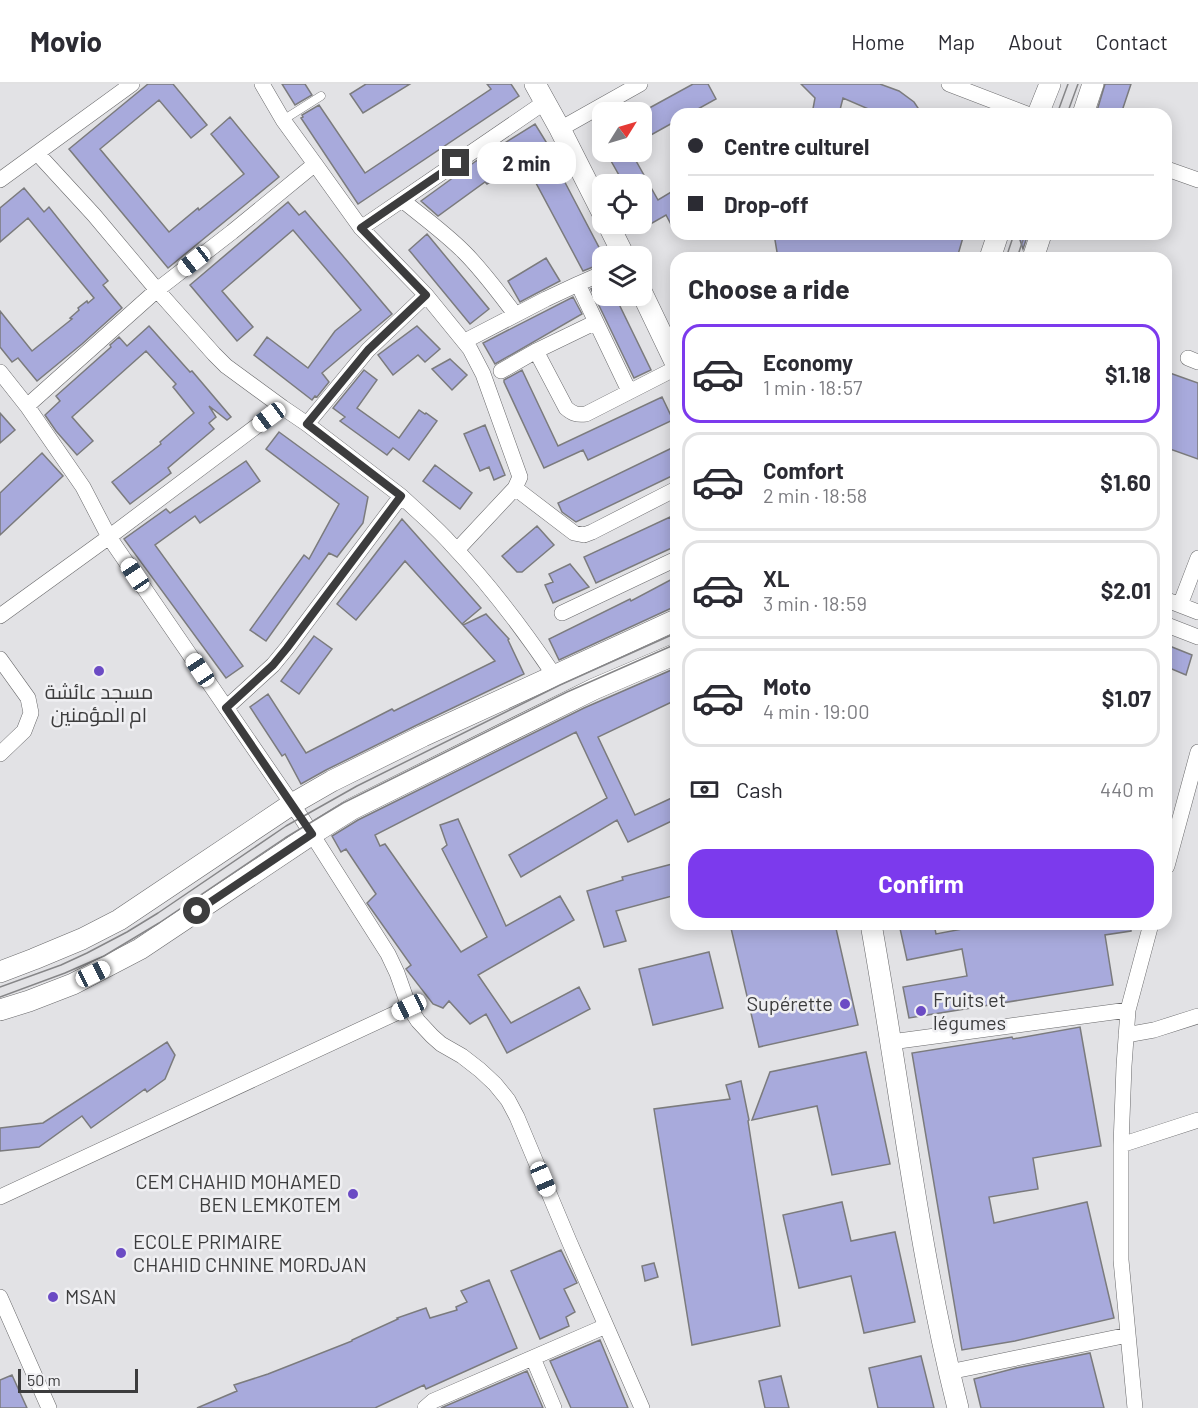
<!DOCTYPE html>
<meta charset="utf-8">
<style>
:root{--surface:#fff;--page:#f7f7f7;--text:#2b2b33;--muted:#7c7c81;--line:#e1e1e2;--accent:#7c3aed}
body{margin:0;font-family:Barlow,Cairo,sans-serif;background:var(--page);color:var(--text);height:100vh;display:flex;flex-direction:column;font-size:22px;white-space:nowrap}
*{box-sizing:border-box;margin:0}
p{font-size:20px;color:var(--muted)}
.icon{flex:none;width:33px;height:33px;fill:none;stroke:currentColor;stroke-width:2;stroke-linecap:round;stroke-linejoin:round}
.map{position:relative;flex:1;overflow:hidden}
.side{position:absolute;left:670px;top:168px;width:502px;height:678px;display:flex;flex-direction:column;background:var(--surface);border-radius:18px;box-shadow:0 3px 15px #0003}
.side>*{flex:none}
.banner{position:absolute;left:670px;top:24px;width:502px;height:132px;border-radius:18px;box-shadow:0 3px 15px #0003;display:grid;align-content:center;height:132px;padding:0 18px;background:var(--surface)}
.needle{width:39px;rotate:53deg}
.buttons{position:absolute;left:592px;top:18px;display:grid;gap:12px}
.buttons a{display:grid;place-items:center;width:60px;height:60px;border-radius:12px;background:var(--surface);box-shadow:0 3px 15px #0003;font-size:30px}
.scale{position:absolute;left:18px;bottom:15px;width:120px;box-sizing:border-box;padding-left:6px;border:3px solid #3c3c3d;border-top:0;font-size:16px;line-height:21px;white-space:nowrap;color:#3c3c3d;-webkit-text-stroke:4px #efeff2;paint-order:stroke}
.end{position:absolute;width:27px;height:27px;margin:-14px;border:8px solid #3c3c3d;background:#fff;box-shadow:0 0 0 3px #fff}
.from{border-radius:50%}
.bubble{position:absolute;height:42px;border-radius:18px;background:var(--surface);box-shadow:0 3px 15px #0003;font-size:20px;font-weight:700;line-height:42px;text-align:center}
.car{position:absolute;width:18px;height:36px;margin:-18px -9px;border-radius:8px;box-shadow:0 0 4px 2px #0007;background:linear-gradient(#fff 24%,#345 0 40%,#fff 0 76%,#345 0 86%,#fff 0)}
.banner b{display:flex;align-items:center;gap:21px;height:57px;font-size:22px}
.banner b+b{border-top:2px solid var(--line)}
.banner i{width:15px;height:15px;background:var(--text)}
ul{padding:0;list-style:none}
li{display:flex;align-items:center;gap:18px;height:99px;margin:0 12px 9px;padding:0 6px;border:3px solid var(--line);border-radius:18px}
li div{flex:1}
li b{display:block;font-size:22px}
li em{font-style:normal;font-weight:700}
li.current{border-color:var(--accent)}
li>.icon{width:54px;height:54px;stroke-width:1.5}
h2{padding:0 18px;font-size:27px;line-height:72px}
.pay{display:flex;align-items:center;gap:15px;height:66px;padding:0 18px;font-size:22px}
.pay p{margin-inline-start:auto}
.button{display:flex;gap:12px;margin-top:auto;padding:12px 18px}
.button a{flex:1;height:69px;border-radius:18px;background:var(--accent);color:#fff;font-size:24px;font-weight:700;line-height:69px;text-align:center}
header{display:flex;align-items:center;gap:36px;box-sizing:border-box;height:84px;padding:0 30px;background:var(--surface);border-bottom:2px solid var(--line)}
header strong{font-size:28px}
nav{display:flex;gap:33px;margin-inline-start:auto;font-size:21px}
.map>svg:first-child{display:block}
.building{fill:#a8aadc;stroke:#7b7b7d;stroke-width:1.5}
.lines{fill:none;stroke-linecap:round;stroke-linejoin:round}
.lane-casing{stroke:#69696b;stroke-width:9}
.street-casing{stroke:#69696b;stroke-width:16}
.secondary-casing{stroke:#69696b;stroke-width:22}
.lane{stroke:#fff;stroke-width:8}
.street{stroke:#fff;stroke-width:15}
.secondary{stroke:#fff;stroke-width:21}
.tram{stroke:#868688;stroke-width:1.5}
.route{stroke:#3c3c3d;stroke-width:8}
.poi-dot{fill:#6b4bc4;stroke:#efeff2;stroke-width:2}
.labels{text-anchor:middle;stroke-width:5;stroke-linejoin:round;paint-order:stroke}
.poi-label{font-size:20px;fill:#3c3c3d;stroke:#efeff2;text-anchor:start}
</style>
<header>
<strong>Movio</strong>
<nav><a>Home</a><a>Map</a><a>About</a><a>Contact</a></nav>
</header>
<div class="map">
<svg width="1198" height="1324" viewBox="0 0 1198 1324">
<rect width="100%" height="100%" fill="#e2e2e5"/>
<!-- building -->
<path class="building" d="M148,0H173L207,41L191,54L159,16L100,65L169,148L198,124L199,126L244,90L211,50L230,33L279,93L168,184L69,65Z
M282,0H305L312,11L295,21Z
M366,0H410L363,29L350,10Z
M487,0H511L519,12L358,120L301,34L303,33L302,31L319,21L365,89L491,5Z
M693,0H708L716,15L689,30H676V37L642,56V31L646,28H642Z
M801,0H880L899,7L914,18L922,30H880L843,14L839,30H812L815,14Z
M1105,0H1131L1121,30H1096Z
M535,40L548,61L487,100L485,98L438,132L421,117L476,77Z
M606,68H631L658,116L676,105V150L666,131L647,142L642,133V100H624Z
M559,87L603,171V179L583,187L536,99Z
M24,104L44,128L49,123L76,157L108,197L103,201L122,224L82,260L37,297L18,274L12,278L0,263V227L32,267L72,235L70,234L79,226L78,224L87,217L88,219L94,214L28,134L0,158V124Z
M288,118L299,131L305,127L392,230L322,289L329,298L317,313L315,312L312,316L254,271L267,253L308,284L335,247L361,226L293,146L222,207L253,243L237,257L190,201Z
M427,150L489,225L470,240L409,166Z
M774,150H964L957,174H778Z
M1018,150H1028L1023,165Z
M546,174L560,197L520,218L508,197Z
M603,200V212H615L651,286L634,294L591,205Z
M573,213L582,230L495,280L483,259Z
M149,242L190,288L192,287L231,333L227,336L209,322L216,333L209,339L214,345L168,384L171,389L130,420L112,398L161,360L160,358L194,329L173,303L176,300L146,267L72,333L93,357L77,371L56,347L45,331L60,317L56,312L111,263L110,261L119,253L127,262Z
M417,242L440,265L425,278L418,271L393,291L378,271Z
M450,275L467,291L452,306L432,285Z
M364,286L377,296L357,324L399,354L419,326L425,330L426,329L437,337L409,376L393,364L387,371L340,337L345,333L333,324Z
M522,286L558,362L662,313L673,336L588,376L583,366L544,384L504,298V296Z
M1167,288L1198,299V375L1167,364Z
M0,329L15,346L0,359Z
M485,341L505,391L494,396L489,383L480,387L464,350Z
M279,348L368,413L363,439L337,473L329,469L266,557L250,546L304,471L309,475L339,420L266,365Z
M676,362V390L576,438L562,428L558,419Z
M42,369L63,392L0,451V409Z
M246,377L260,397L200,439L195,432L155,461L243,582L226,594L124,455L166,425L170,429Z
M435,381L472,409L460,425L423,397Z
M670,433L676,447V462L596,499L584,473Z
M402,435L481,524L462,540L405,477L356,536L337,520Z
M537,442L554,461L522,488H517L502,472Z
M570,480L589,503L553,519L545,501L553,498L549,490Z
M676,493V522L559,576L549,555L630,515L631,517Z
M486,530L509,555L508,556L524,590L417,641L326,686L301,700L285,670L282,672L250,623L268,610L306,669L392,625L394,627L495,577L463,541Z
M314,552L332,565L299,610L281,597Z
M1167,561L1192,571L1186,591L1167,583Z
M676,584V616L598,653L635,731L676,712V735L628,758L617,736L521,793L509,771L607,714L576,648L375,751L380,762L385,760L461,868L487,853L442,765L447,761L440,741L458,735L506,842L560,812L574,836L478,891L511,939L579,903L590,925L507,969L486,930L470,940L449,917L443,924L433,920L406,885L411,881L367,819L376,810L346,765L341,768L332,752L358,736L584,624Z
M676,779V811L616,827L626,857L604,863L587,807L623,796L622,793Z
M730,840H835L858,941L759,963Z
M899,840H934L936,850L989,840H1131V847L1105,851L1113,901L909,934L903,903L967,892L962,865L907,876Z
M709,868L723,924L653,941L639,885Z
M1080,943L1101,1062L1033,1074L1038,1105L989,1113L994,1139L1087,1118L1114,1234L1015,1257L962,1266L912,969L1012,953L1013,955Z
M167,958L175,971L165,995L147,1008L145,1005L91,1044L82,1032L39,1063L0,1067V1044L43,1039Z
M866,968L890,1080L832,1091L817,1022L752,1036L770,988Z
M741,997L749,1036L748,1037L780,1242L692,1261L654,1025L730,1015L726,1001Z
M842,1118L851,1157L895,1148L915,1238L864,1249L851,1192L799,1204L783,1131Z
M561,1166L577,1199L564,1205L575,1228L566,1233L569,1242L540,1255L511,1187Z
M654,1179L658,1193L645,1197L642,1182Z
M489,1196L517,1264L426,1305L424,1301L375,1324H197L237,1307L234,1301L268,1290L352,1257V1256L398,1235L397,1234L426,1224L430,1234L457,1226L456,1223L467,1218L461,1207Z
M600,1256L628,1324H571L550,1277Z
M1090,1269L1104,1324H981L974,1295L1016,1284Z
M921,1272L934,1324H878L869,1284Z
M527,1287L543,1324H441Z
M12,1291L27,1324H0V1296Z
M781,1292L789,1324H765L759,1297Z"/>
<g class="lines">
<defs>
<path id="lane" d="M283,36L321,12"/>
<path id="street" d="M949,0L1027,30
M560,45L640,0
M315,80L361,144L426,211L470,265L483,290L520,393L515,404L457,466
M1167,85L1198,96
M0,96L132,0
M402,116C423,133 445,149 464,168C483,187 499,209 515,230
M361,144L545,18
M596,238L629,307
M465,257L546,215L578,200
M536,267L566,324C573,330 577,331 586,330L676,284
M1188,274L1198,278
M501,287L536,267L596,238L578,200L603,189
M0,288L27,322
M307,340L368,266L426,211
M515,404L574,449L584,451L592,448L676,405
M401,412C418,428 436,443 451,460C489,500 523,545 554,591
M1167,516L1198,528
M1180,521L1198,474
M562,529L676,475
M0,532L109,453L282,323L226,282L214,270L157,206L94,131L37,69
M1167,541L1198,553
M0,575L28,614L31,629L24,647L0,670
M226,624L273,581L287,564L401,412L307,340L282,323
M1167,782L1198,668
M409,923L418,937L432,952L441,960L462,972L480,986L495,1000L508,1016L517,1033L569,1157L642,1324
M1126,951L1154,946L1198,932
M891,958L1128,926
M1121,1061L1198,1036
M0,1113L409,923L397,889L388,870L301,733L109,453L83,403L27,322L157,206L232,148L315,80L283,36L262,0
M0,1213L49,1324
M533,1274L554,1324
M949,1288L1128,1251
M425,1324L433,1317L606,1242
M1135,1324L1121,1176V1061L1124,982L1128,926L1151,840"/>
<path id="secondary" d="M535,0L560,45L603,130
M1038,30L1050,0
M1083,30L1093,0
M608,140L624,172
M990,174L998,150
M1033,174L1041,150
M642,209L676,280
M871,840C900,1001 918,1165 958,1324
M0,888L34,875L82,855L119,836L292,720L332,697L423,652L676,536
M0,926L29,917L73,900L140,865L312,750L352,725L594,605L676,570"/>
</defs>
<!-- lane casing -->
<use href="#lane" class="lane-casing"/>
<!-- street casing -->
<use href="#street" class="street-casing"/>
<!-- secondary casing -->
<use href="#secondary" class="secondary-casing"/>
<!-- lane -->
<use href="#lane" class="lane"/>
<!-- street -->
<use href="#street" class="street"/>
<!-- secondary -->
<use href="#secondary" class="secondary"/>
<!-- tram -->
<path class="tram" d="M1057,30L1068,0
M1067,30L1078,0
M1006,174L1014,150
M1017,174L1025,150
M0,903L61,881L87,869L127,848L158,829L286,742L357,702L560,601L676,549
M0,913L65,889L104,872L159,839L285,754L343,719L567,608L676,560"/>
</g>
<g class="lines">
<!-- route -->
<path class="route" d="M197,827L312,750L226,624L273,581L287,564L401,412L307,340L368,266L426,211L361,144L456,79"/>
</g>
<!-- markers -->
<g class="poi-dot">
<circle cx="99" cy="587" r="6"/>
<circle cx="845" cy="920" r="6"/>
<circle cx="921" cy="927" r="6"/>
<circle cx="353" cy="1110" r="6"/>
<circle cx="121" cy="1169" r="6"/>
<circle cx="53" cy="1213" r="6"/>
</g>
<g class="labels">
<!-- poi labels -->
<g class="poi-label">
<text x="99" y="615" text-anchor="middle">مسجد عائشة<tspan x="99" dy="23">ام المؤمنين</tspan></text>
<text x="933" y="923">Fruits et<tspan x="933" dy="23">légumes</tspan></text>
<text x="833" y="927" text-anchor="end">Supérette</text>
<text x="341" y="1105" text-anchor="end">CEM CHAHID MOHAMED<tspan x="341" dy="23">BEN LEMKOTEM</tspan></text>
<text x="133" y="1165">ECOLE PRIMAIRE<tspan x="133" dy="23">CHAHID CHNINE MORDJAN</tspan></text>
<text x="65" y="1220">MSAN</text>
</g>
</g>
</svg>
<div class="buttons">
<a><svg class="needle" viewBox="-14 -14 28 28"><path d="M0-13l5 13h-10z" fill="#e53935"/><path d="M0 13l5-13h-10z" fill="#7c7c81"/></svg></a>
<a><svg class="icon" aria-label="locate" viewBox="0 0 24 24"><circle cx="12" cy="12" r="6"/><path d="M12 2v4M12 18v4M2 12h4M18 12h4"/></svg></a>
<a><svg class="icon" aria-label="layers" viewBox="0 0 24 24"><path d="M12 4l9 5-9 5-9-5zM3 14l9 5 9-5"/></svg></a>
</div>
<div class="scale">50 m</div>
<i class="end from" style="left:197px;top:827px"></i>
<i class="end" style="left:456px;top:79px"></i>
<div class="bubble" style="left:477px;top:58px;width:99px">2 min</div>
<i class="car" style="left:194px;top:177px;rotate:232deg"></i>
<i class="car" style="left:269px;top:333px;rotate:233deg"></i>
<i class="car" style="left:135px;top:491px;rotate:326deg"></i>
<i class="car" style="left:200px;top:586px;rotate:326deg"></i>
<i class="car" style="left:93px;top:890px;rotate:64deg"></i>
<i class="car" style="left:409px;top:923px;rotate:245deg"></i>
<i class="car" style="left:543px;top:1095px;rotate:157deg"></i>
<div class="banner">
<b><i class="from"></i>Centre culturel</b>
<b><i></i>Drop-off</b>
</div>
<section class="side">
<h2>Choose a ride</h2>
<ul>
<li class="current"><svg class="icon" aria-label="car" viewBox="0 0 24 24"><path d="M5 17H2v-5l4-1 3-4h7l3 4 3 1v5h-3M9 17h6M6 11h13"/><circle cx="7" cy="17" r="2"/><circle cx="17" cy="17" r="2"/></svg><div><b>Economy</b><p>1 min · 18:57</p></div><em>$1.18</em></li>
<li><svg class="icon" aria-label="car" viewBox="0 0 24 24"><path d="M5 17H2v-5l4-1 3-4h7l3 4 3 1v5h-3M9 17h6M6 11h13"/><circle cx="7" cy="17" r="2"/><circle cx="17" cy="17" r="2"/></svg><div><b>Comfort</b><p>2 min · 18:58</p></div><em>$1.60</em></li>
<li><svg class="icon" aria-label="car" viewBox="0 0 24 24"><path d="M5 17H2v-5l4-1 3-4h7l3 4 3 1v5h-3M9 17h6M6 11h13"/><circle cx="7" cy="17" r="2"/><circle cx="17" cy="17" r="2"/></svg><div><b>XL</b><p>3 min · 18:59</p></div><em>$2.01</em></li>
<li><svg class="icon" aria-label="car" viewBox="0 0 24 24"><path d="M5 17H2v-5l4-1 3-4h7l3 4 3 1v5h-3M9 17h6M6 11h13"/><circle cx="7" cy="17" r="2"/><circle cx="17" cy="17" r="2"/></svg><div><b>Moto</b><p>4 min · 19:00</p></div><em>$1.07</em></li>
</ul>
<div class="pay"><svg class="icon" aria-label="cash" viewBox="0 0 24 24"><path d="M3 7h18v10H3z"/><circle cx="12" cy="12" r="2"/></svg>Cash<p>440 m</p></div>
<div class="button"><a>Confirm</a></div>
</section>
</div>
